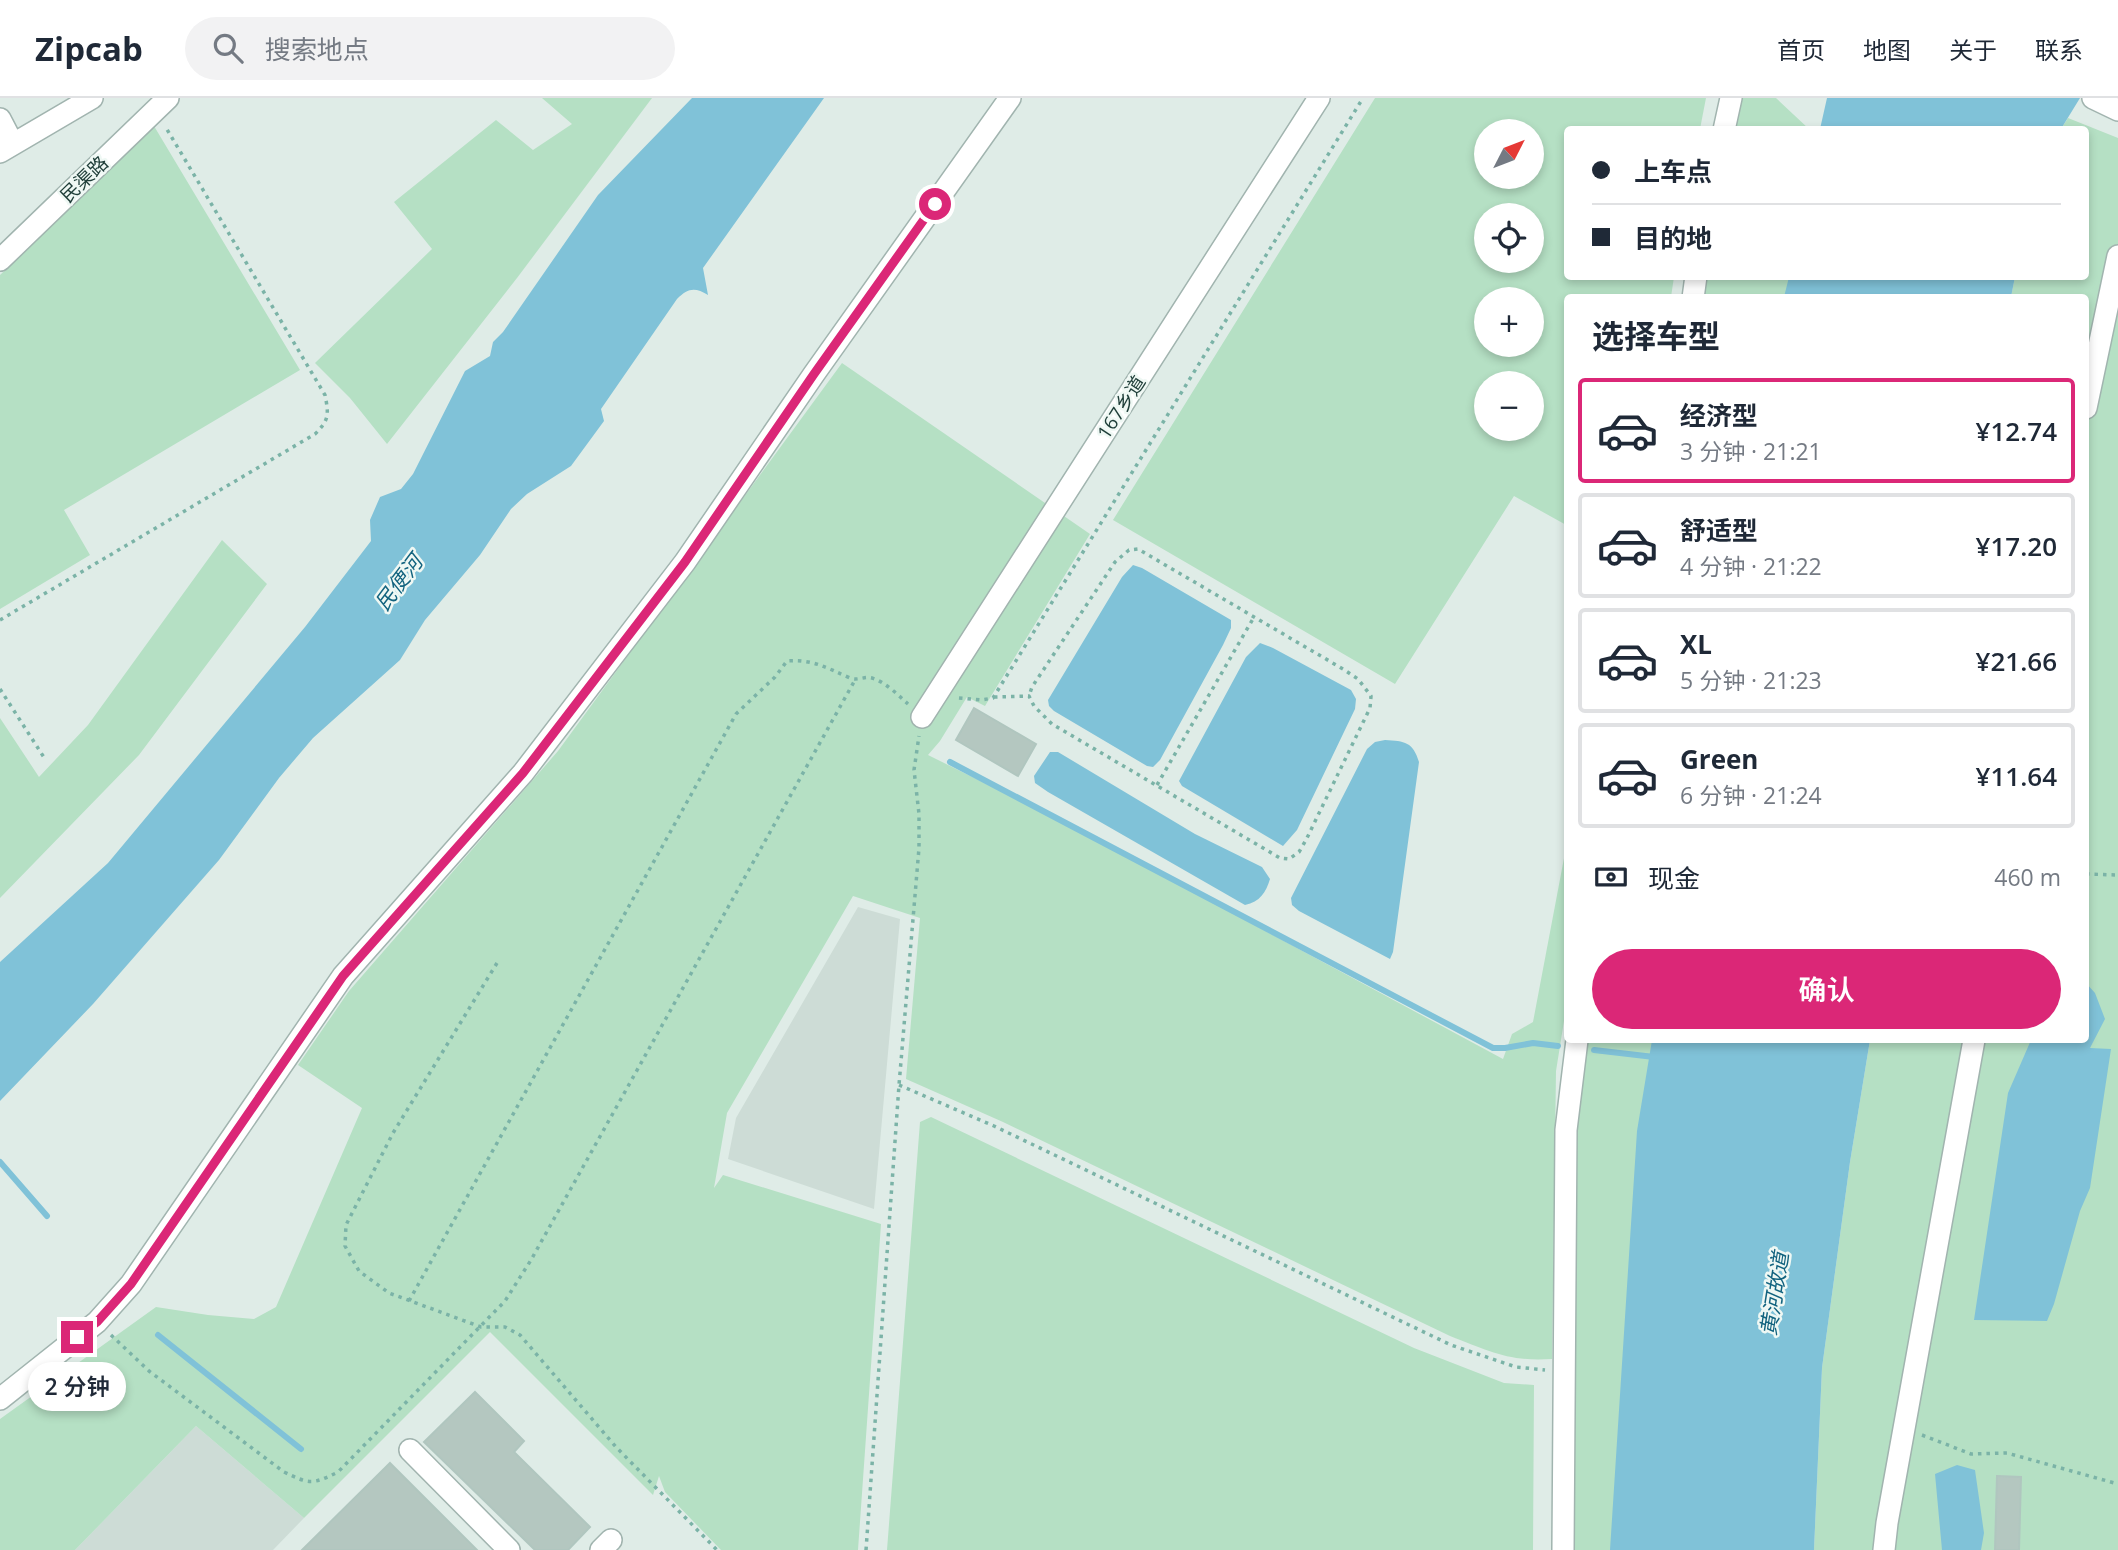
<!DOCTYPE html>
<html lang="zh">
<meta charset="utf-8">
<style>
:root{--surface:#fff;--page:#f2f2f3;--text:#1f2937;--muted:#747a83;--line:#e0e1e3;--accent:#db2777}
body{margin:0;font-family:"Open Sans","Noto Sans SC",sans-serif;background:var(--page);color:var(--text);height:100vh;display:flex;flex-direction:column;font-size:26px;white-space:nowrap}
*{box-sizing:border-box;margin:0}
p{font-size:23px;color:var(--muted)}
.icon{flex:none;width:38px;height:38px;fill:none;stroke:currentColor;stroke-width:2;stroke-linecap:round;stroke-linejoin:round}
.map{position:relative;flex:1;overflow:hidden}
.sheet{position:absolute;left:1564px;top:196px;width:525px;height:749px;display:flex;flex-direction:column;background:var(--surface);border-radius:7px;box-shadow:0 4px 10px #0003}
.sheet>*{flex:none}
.top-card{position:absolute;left:1564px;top:28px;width:525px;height:154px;border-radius:7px;box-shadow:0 4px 10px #0003;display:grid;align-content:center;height:154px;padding:0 28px;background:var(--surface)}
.needle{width:46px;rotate:48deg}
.controls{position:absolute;left:1474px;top:21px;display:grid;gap:14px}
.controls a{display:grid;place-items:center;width:70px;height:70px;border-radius:50%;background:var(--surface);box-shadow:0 4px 10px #0003;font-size:35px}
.end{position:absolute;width:32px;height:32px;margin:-16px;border:9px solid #db2777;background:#fff;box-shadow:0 0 0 4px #fff}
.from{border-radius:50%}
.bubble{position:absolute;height:49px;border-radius:24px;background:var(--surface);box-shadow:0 4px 10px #0003;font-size:23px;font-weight:600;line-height:49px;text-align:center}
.top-card b{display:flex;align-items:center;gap:24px;height:66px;font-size:26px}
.top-card b+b{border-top:2px solid var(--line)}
.top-card i{width:18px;height:18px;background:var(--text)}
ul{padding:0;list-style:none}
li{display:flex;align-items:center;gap:21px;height:105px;margin:0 14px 10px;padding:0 14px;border:4px solid var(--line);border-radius:7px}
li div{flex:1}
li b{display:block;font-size:26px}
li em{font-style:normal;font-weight:600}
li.on{border-color:var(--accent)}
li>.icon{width:63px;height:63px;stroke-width:1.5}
h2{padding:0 28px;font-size:32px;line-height:84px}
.pay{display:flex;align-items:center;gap:18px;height:77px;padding:0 28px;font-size:26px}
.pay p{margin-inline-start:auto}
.cta{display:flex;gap:14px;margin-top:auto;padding:14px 28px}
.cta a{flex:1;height:80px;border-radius:42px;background:var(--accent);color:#fff;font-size:28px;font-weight:600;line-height:80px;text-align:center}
header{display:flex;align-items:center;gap:42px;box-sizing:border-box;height:98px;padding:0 35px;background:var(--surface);border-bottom:2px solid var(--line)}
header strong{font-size:33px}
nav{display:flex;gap:38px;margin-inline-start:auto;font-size:24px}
.search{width:490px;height:63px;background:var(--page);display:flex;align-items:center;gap:18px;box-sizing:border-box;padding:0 24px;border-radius:38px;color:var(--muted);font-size:26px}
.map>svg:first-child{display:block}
.built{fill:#cddcd6}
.green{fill:#b5e0c4;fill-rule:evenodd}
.water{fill:#80c2d8}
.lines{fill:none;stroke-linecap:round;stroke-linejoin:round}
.stream{stroke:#80c2d8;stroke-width:6}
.building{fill:#b4c7c0;stroke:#b0c6bf;stroke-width:2}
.minor-casing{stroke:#a1b4af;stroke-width:24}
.path{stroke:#7bb3a7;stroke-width:3.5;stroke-dasharray:3.5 5;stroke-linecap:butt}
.minor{stroke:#fff;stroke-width:21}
.route{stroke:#db2777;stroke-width:9}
.labels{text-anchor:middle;stroke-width:5;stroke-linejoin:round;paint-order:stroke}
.street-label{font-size:19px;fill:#1e3d38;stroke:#eff8f4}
.water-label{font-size:21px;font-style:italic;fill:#12637f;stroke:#eff8f4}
</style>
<header>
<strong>Zipcab</strong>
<div class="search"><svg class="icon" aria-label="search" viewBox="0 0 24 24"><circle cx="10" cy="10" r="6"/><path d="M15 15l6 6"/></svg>搜索地点</div>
<nav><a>首页</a><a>地图</a><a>关于</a><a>联系</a></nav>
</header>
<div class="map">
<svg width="2118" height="1452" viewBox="0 0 2118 1452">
<rect width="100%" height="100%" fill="#dfece7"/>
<!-- built -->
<path class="built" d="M858,809L900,821L874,1111L728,1061L736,1020Z
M196,1328L304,1420L273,1452H75Z"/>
<!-- green -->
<path class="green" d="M542,0H652L517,180L387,346L350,300L315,265L432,151L394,104L496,22L533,52L572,26Z
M1375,0H1706L1700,31L1568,32V178L1674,179L1671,199L1568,200V428L1514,398L1395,586L1113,422ZM1486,33H1531V79H1486ZM1486,117H1531V163H1486ZM1486,201H1531V247H1486ZM1486,285H1531V331H1486Z
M1741,0H1776L1809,31L1735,32Z
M2068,20L2118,40V1452H1814L1822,1270L1850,1064L1870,942H2086V200L2011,199L2015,179L2086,178V32L2061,31Z
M154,28L300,272L64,412L90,457L0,511V177Z
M1706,179H1793L1789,199L1703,200Z
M842,265L1090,436L985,608L967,599L940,643L928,657L1065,725L1503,961L1512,936L1533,924L1568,739V898L1556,973L1552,1261C1509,1264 1489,1253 1450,1238L1003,1024L906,981L920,820L853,798L727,1015L714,1090L723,1077L881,1126L858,1452H721L665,1394L659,1378L653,1397L490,1234L304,1420L196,1328L75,1452H0V1321L156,1209L208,1217L254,1221L276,1209L362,1010L298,967L349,893L558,653Z
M222,442L267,486L139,657L0,800V620L39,679L88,627Z
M1588,942H1653L1613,1452H1574L1577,1021Z
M931,1019L1414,1250L1504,1285L1534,1287L1533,1452H887L920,1024Z"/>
<!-- water -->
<path class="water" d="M692,0H824L703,170L708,197C695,189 688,190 677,201L601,311L604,323L571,368L527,396L511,411L480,457L425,522L400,562L313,640L279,680L219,762L93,906L0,1003V864L108,765L305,529L371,443L370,422L380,399L401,391L413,376L465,273L490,258L493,244L503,234L598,97Z
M1827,0H2080L2061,31H1820Z
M1789,179V178L2015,179L2011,199H1784Z
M1133,467L1142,470L1231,522V530L1223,547L1160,662L1153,669L1147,668L1054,613L1049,608L1048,602L1122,479Z
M1260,545L1273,550L1351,592L1356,601L1355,611L1297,732L1283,748L1182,688L1179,683L1246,559Z
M1385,642C1405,643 1413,644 1419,664L1393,854L1390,861L1299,813L1292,807L1291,800L1367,651L1375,644Z
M1050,654H1058L1195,736L1262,769L1270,781C1266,794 1260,804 1245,807L1048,694L1035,685L1034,678Z
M2086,885L2095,895L2105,921L2090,950L2111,951L2090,1090L2080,1113L2054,1206L2047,1223L1974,1222L2008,995L2031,942H2086Z
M1652,942H1870L1850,1064L1822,1270L1814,1452H1610L1637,1033Z
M1957,1367L1975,1372L1984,1435L1981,1452H1942L1935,1376Z"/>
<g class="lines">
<!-- stream -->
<path class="stream" d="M950,664L1493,950H1505L1533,945L1558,948
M1594,952L1654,959
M0,1064L47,1118
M158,1237L301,1351"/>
</g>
<!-- building -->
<path class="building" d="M974,610L1036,646L1018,678L956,642Z
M475,1294L524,1343L514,1354L590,1429L568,1452H535L424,1344Z
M390,1365L477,1452H302Z
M1997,1378L2021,1379L2019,1452H1995Z"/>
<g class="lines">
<defs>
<path id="minor" d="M2093,0L2118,12
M0,21L13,46
M1724,32L1731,0
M0,54L92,0
M0,162L168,0
M1693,200L1696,178
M2086,310L2118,158
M922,619L1319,0
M0,1301L97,1224L131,1186L343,878L523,675L685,464L814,276L1010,0
M410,1352L509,1452
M601,1452L611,1442
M1563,1452L1566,1032L1577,942
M1884,1452L1887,1425L1974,942"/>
</defs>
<!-- minor casing -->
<use href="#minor" class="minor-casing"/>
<!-- path -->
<path class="path" d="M0,522L315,336C329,322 329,317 325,297L165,28
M0,591L45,661
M994,599L1029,598L1034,608L1052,626L1280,760L1289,761L1299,754L1306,742L1370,610L1371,598L1358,581L1343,571L1138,451L1129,452L1115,464L1032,589L1029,598
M959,600L981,602L993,600L1363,0
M1157,687L1254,519
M2086,776L2118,777
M497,865L393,1035L346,1127L345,1148L359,1173L389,1195L481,1229H505L520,1237L616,1349L717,1452
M899,987L994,1028L1451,1247L1516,1269L1545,1272
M409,1203L736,616L775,579L787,563C813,561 827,570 850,580C858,583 864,578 872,580C885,584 897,596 908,606
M111,1237L149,1273L284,1374C309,1386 312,1387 338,1374L505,1203L531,1162L855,582
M1922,1337L1971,1356L2007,1355L2118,1386
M866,1452L899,987L919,750V716L914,672L919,638"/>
<!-- minor -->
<use href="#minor" class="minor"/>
</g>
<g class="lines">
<!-- route -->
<path class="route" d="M77,1239L97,1224L131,1186L343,878L523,675L685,464L814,276L935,106"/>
</g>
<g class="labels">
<!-- street labels -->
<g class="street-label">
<text transform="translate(84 81) rotate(-44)" y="7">民渠路</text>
<text transform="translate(1121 309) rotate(-57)" y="7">167乡道</text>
</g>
<!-- water labels -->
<g class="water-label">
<text transform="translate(399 485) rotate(-53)" y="7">民便河</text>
<text transform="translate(1775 1196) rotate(-81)" y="7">黄河故道</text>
</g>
</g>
</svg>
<div class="controls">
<a><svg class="needle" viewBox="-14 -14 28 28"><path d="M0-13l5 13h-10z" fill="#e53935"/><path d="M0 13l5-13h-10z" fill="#747a83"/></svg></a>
<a><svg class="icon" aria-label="locate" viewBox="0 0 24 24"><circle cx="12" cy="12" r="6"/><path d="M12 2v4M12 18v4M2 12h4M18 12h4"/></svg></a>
<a>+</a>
<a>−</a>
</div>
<i class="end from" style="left:935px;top:106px"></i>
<i class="end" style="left:77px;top:1239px"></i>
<div class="bubble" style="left:28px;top:1264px;width:98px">2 分钟</div>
<div class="top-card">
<b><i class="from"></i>上车点</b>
<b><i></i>目的地</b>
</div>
<section class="sheet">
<h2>选择车型</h2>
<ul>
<li class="on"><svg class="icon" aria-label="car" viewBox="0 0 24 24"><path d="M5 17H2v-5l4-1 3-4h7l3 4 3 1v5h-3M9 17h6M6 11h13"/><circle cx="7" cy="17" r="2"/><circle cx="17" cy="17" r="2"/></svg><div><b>经济型</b><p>3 分钟 · 21:21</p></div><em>¥12.74</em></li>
<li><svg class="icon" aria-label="car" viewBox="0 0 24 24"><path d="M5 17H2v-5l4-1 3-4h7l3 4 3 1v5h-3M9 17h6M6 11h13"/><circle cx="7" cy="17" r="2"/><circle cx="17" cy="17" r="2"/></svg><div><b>舒适型</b><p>4 分钟 · 21:22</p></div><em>¥17.20</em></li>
<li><svg class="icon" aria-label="car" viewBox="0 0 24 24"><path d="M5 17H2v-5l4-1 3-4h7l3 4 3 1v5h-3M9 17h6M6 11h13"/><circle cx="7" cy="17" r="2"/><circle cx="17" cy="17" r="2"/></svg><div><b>XL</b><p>5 分钟 · 21:23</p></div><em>¥21.66</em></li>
<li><svg class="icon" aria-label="car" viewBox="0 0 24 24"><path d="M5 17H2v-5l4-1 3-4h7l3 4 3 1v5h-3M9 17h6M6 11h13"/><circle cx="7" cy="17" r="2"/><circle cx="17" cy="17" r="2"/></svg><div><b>Green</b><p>6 分钟 · 21:24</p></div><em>¥11.64</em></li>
</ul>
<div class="pay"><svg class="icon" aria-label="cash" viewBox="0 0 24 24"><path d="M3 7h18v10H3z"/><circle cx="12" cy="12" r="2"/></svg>现金<p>460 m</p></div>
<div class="cta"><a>确认</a></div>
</section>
</div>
